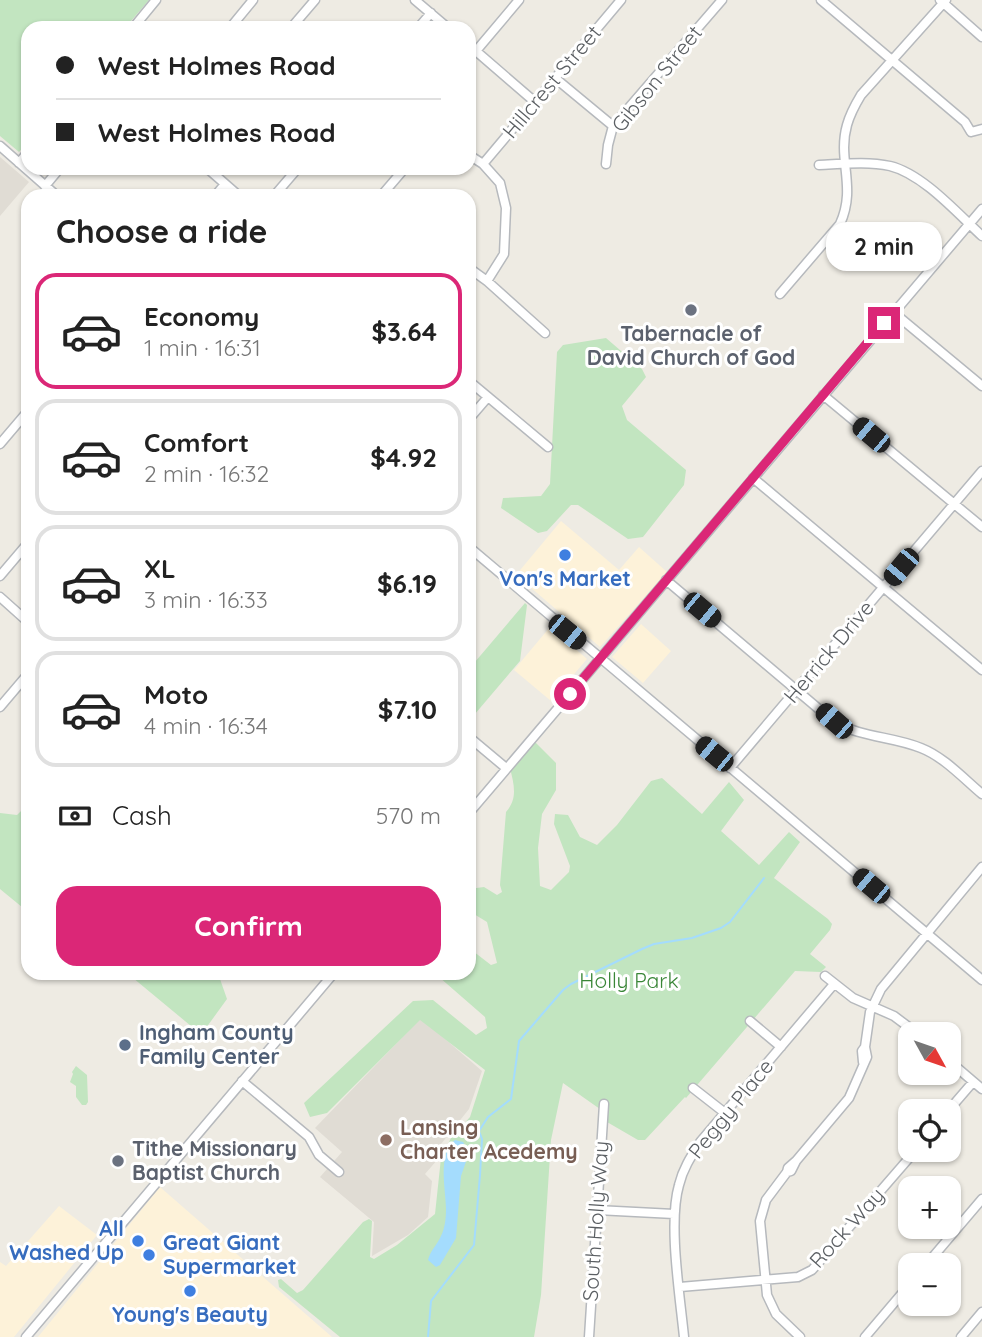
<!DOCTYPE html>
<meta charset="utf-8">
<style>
:root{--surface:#fff;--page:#f2f2f2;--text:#222;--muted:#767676;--line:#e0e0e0;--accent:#db2777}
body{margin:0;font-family:Quicksand,sans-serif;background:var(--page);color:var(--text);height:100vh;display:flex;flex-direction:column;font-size:26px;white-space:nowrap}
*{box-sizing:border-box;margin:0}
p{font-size:23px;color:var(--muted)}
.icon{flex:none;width:38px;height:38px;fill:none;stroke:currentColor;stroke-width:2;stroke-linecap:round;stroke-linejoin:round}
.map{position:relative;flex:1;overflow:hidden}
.panel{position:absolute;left:21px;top:189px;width:455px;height:791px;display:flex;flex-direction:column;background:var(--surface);border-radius:21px;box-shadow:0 2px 5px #0004}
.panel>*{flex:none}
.top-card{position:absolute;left:21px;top:21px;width:455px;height:154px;border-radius:21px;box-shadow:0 2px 5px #0004;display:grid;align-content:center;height:154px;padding:0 35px;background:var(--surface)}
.needle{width:46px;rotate:130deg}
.tools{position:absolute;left:898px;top:1022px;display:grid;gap:14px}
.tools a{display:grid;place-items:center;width:63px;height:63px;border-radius:14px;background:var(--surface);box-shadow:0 2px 5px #0004;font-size:35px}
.end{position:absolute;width:32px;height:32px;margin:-16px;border:9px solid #db2777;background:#fff;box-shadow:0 0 0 4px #fff}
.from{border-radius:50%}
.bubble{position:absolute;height:49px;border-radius:21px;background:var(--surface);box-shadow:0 2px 5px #0004;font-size:23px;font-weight:800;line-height:49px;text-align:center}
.car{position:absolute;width:21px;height:42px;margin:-21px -10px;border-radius:9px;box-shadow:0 0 5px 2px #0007;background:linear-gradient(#222 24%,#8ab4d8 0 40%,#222 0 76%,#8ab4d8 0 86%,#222 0)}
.top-card b{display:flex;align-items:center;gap:24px;height:66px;font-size:26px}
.top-card b+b{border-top:2px solid var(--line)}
.top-card i{width:18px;height:18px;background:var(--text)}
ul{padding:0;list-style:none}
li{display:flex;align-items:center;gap:21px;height:116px;margin:0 14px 10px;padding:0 21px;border:4px solid var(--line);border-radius:21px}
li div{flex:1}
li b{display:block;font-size:26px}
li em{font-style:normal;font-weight:800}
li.current{border-color:var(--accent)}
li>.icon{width:63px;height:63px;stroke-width:1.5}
h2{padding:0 35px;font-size:32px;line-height:84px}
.pay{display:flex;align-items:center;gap:18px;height:77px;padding:0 35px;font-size:26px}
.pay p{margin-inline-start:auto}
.cta{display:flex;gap:14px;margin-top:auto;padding:14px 35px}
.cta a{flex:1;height:80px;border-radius:21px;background:var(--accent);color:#fff;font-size:28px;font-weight:800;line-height:80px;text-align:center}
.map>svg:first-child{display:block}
.commercial{fill:#fdf2d9}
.education{fill:#e0dcd4}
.green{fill:#c2e5c0}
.water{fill:#a4dcfd}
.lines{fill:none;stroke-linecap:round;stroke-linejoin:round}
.stream{stroke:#a4dcfd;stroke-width:2}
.minor-casing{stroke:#b6b9bd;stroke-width:11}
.minor{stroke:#fff;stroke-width:8}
.route{stroke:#db2777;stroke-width:9}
.worship-dot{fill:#6b7280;stroke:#fff;stroke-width:2.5}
.shop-dot{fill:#3f7fe0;stroke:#fff;stroke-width:2.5}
.service-dot{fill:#5c6f8a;stroke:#fff;stroke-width:2.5}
.education-dot{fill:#8d6e63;stroke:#fff;stroke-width:2.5}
.labels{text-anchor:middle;stroke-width:6;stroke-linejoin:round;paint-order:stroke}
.street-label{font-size:21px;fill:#5b5f63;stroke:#fff}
.worship-label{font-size:21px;font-weight:bold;fill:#5b616d;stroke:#fff}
.shop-label{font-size:21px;font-weight:bold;fill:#366cbe;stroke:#fff}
.park-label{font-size:21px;fill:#398637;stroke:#fff}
.service-label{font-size:21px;font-weight:bold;fill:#4e5e75;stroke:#fff;text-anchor:start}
.education-label{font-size:21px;font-weight:bold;fill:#785e54;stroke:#fff;text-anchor:start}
</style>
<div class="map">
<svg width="982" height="1337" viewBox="0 0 982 1337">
<rect width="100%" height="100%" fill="#eeebe3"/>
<!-- commercial -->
<path class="commercial" d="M561,521L619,570L639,547L667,572L600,647L516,575Z
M641,624L671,651L643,683L612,657Z
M550,627L587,659L551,701L514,670Z
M160,1187L332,1337H38Z
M59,1206L97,1235L14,1337H0V1262L6,1266Z"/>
<!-- education -->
<path class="education" d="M0,157L29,182L0,216Z
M421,1018L482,1071L469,1109L433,1154L438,1159L425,1174L432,1181L428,1217L408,1235L372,1256L374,1222L320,1177L342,1152L315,1128Z"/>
<!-- green -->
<path class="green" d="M0,0H149L125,28H28V142L19,152L0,136Z
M606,338L642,369L646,377L622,406L627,420L686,470L684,485L643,537L628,539L578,505H571L547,531L538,533L501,508L503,498L541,496L550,484L557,352L563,345Z
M525,603L527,605L520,661L469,721V669Z
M534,741L556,763V790L542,814L538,848L540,886L551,890L569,872L570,866L554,824L555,814L568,815L580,837L597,845L617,825L651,781L662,778L702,814L729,782L744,800L721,831L759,865L789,832L800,842L774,878L828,919L832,924L830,930L810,954L826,967L821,972L795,971L686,1098L685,1097L645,1140H638L607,1122V1114L563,1083L551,1140L541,1295L534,1337H340L279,1287L278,1280L281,1279L297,1293L303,1290L363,1222L369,1219L372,1221L370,1257L374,1259L397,1245L435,1214L441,1158L451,1138L470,1117L485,1070L420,1020L327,1113L310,1117L304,1103L413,1001L433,1000L476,1035L487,1028L485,1017L439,977L438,973H469V948L491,965L497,963L487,922L469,911V889L484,887L497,895L502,892L500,885L506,812C518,798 514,785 510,768Z
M28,804V912L0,889V813L17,815Z
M127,973H225L220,979L227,999L206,1028L197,1031Z
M76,1066L87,1075L88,1102L86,1105H82L76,1097V1086L70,1082L73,1074L72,1072Z"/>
<!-- water -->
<path class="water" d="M455,1140L463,1142L469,1153L461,1176L456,1238L440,1265L436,1267L428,1260C430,1251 437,1245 441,1236C445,1228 446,1218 446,1209C446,1189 437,1154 455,1140Z"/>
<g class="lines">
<!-- stream -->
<path class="stream" d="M428,1337L431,1301L474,1245L480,1175L482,1139L479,1131L488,1117L511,1099L519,1041L563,990L571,984L642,949L654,944L692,938L721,928L730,922L764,878"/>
<defs>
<path id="minor" d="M415,0L448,28
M821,0L965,122L971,132L982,129
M940,0L982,37
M133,28L156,0
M230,28L253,0
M291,28L315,0
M418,28L431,13
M469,45L535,102
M476,51L519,0
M555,78L613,126
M0,146L57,196
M469,155L483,164L500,183L506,208L504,254L487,281
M19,163L28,152
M483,164L621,0
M606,164L608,145L613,126L722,0
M819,165C842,164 867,161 890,166C923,174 958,214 982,236
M207,168L239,196
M45,186L60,168
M215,196L225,184
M274,196L298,168
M381,196L405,168
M469,268L487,281L545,333
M780,294L840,224C857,187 837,160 847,125C850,114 855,105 861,95L946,0
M893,312L982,386
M469,381L548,447
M823,395L982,527
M469,419L488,397
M0,444L28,411
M753,478L982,670
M469,547L982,980
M0,576L28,543
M666,580L833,721C861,738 892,736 921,748C944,757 963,778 982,794
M0,597L28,622
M0,707L28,674
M469,737L506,768
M730,768L982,471
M469,813L982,209
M825,976L853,998L894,1016L918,1034
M750,1021L781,1047
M865,1047L870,1012L881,989L982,867
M948,1060L982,1089
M242,1081L309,1137L319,1155L339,1172
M693,1088L725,1113
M948,1111L973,1082
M796,1161L849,1098L867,1057L865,1047L862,1051L863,1062
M787,1172L791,1171L796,1161L788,1168L787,1172L766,1200L760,1221L767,1295L776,1314L800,1337
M597,1210L674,1214
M926,1265L982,1199
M680,1287L798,1277L812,1270L916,1150
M26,1337L334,973
M589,1337L604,1104
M684,1337C680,1296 668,1223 679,1185C683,1168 692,1155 701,1141L834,984
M865,1337L910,1284
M961,1337L982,1312"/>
</defs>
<!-- minor casing -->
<use href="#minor" class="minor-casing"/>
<!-- minor -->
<use href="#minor" class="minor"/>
</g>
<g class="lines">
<!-- route -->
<path class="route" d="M570,694L884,323"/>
</g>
<!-- markers -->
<g class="worship-dot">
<circle cx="691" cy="310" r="7"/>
<circle cx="118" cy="1161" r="7"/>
</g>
<g class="shop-dot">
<circle cx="565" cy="555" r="7"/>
<circle cx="138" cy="1241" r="7"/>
<circle cx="149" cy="1255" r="7"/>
<circle cx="190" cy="1291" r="7"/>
</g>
<circle class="service-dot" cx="125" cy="1045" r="7"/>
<circle class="education-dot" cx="386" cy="1140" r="7"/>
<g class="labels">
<!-- street labels -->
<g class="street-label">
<text transform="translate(657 79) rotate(-51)" y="7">Gibson Street</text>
<text transform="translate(552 82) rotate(-50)" y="7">Hillcrest Street</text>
<text transform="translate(829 652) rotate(-50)" y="7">Herrick Drive</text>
<text transform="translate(731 1109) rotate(-51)" y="7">Peggy Place</text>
<text transform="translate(596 1221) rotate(-86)" y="7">South Holly Way</text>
<text transform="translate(847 1228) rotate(-48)" y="7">Rock Way</text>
</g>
<!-- worship labels -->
<g class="worship-label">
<text x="691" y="341">Tabernacle of<tspan x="691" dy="24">David Church of God</tspan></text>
<text x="132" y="1156" text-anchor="start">Tithe Missionary<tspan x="132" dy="24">Baptist Church</tspan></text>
</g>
<!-- shop labels -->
<g class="shop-label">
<text x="565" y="586">Von's Market</text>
<text x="124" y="1236" text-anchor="end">All<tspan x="124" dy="24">Washed Up</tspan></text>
<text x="163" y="1250" text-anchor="start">Great Giant<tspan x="163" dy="24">Supermarket</tspan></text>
<text x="190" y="1322">Young's Beauty</text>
</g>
<!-- park labels -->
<g class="park-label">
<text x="629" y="988">Holly Park</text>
</g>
<!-- service labels -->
<g class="service-label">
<text x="139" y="1040">Ingham County<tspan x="139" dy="24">Family Center</tspan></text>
</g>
<!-- education labels -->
<g class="education-label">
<text x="400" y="1135">Lansing<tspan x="400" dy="24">Charter Acedemy</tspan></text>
</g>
</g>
</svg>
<div class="tools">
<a><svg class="needle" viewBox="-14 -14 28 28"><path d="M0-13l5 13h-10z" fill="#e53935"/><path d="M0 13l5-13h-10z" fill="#767676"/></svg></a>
<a><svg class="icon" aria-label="locate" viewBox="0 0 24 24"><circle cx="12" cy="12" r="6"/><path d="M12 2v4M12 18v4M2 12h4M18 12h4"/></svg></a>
<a>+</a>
<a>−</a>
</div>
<i class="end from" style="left:570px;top:694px"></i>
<i class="end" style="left:884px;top:323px"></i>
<div class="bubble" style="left:826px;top:222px;width:116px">2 min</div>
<i class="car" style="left:871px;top:435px;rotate:310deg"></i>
<i class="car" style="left:901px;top:567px;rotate:220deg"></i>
<i class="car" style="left:702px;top:610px;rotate:130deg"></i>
<i class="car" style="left:567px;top:632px;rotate:129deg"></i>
<i class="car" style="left:834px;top:721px;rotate:311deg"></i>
<i class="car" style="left:714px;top:754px;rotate:309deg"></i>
<i class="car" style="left:871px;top:886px;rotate:310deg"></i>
<div class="top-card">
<b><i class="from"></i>West Holmes Road</b>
<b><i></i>West Holmes Road</b>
</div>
<section class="panel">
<h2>Choose a ride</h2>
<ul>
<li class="current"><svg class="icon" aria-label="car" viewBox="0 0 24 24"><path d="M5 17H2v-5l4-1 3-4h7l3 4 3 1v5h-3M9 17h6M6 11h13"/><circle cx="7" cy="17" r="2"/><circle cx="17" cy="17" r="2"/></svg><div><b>Economy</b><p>1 min · 16:31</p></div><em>$3.64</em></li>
<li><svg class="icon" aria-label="car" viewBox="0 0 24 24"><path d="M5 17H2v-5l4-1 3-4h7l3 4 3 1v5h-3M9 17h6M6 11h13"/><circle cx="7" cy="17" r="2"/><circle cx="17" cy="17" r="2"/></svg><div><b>Comfort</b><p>2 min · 16:32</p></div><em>$4.92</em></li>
<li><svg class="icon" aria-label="car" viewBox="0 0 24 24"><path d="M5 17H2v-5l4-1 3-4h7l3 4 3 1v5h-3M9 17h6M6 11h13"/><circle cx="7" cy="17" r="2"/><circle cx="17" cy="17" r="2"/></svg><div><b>XL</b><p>3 min · 16:33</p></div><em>$6.19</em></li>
<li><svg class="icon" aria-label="car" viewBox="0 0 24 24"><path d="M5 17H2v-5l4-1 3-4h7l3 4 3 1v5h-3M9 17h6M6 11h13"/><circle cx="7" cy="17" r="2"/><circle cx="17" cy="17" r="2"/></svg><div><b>Moto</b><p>4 min · 16:34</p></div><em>$7.10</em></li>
</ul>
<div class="pay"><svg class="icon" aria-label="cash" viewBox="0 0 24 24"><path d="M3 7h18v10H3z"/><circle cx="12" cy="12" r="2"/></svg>Cash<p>570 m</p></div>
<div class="cta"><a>Confirm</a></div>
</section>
</div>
